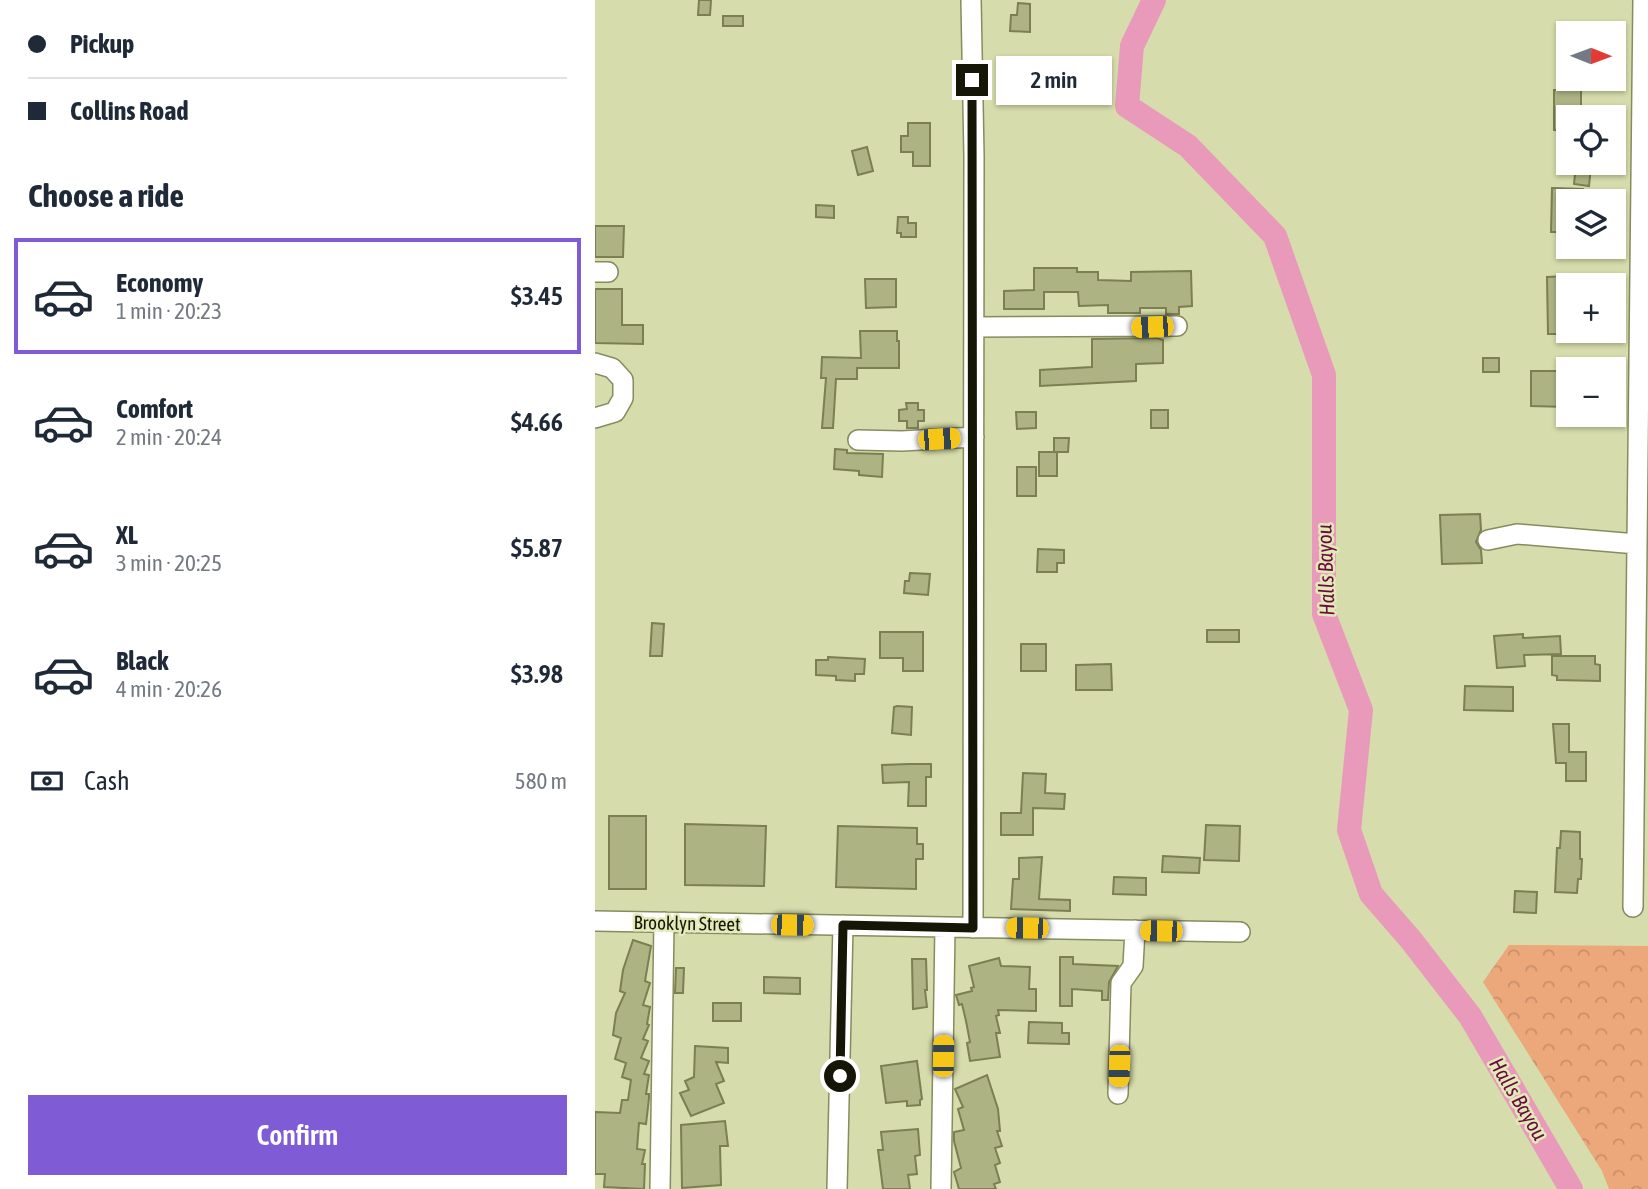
<!DOCTYPE html>
<meta charset="utf-8">
<style>
:root{--surface:#fff;--page:#f6f6f7;--text:#1f2937;--muted:#747a83;--line:#e0e1e3;--accent:#7f5bd5}
body{margin:0;font-family:"Asap Condensed",sans-serif;background:var(--page);color:var(--text);height:100vh;display:flex;flex-direction:column;font-size:26px;white-space:nowrap}
*{box-sizing:border-box;margin:0}
p{font-size:23px;color:var(--muted)}
.icon{flex:none;width:38px;height:38px;fill:none;stroke:currentColor;stroke-width:2;stroke-linecap:round;stroke-linejoin:round}
.map{position:relative;flex:1;overflow:hidden}
.side{display:flex;flex-direction:column;background:var(--surface);width:595px}
.side>*{flex:none}
.hud{display:grid;align-content:center;height:154px;padding:0 28px;background:var(--surface)}
.needle{width:46px;rotate:91deg}
.buttons{position:absolute;left:961px;top:21px;display:grid;gap:14px}
.buttons a{display:grid;place-items:center;width:70px;height:70px;border-radius:0px;background:var(--surface);box-shadow:0 2px 5px #0004;font-size:35px}
.end{position:absolute;width:32px;height:32px;margin:-16px;border:9px solid #151605;background:#fff;box-shadow:0 0 0 4px #fff}
.from{border-radius:50%}
.bubble{position:absolute;height:49px;border-radius:0px;background:var(--surface);box-shadow:0 2px 5px #0004;font-size:23px;font-weight:600;line-height:49px;text-align:center}
.car{position:absolute;width:21px;height:42px;margin:-21px -10px;border-radius:9px;box-shadow:0 0 5px 2px #0007;background:linear-gradient(#f5c518 24%,#345 0 40%,#f5c518 0 76%,#345 0 86%,#f5c518 0)}
.hud b{display:flex;align-items:center;gap:24px;height:66px;font-size:26px}
.hud b+b{border-top:2px solid var(--line)}
.hud i{width:18px;height:18px;background:var(--text)}
ul{padding:0;list-style:none}
li{display:flex;align-items:center;gap:21px;height:116px;margin:0 14px 10px;padding:0 14px;border:4px solid transparent;border-radius:0px}
li div{flex:1}
li b{display:block;font-size:26px}
li em{font-style:normal;font-weight:600}
li.active{border-color:var(--accent)}
li>.icon{width:63px;height:63px;stroke-width:1.5}
h2{padding:0 28px;font-size:32px;line-height:84px}
.pay{display:flex;align-items:center;gap:18px;height:77px;padding:0 28px;font-size:26px}
.pay p{margin-inline-start:auto}
.action{display:flex;gap:14px;margin-top:auto;padding:14px 28px}
.action a{flex:1;height:80px;border-radius:0px;background:var(--accent);color:#fff;font-size:28px;font-weight:600;line-height:80px;text-align:center}
main{display:flex;flex:1;min-height:0}
.map>svg:first-child{display:block}
.forest{fill:url(#forest-crowns)}
.lines{fill:none;stroke-linecap:round;stroke-linejoin:round}
.river{stroke:#e99abb;stroke-width:24}
.building{fill:#aeb384;stroke:#7b7f52;stroke-width:2}
.minor-casing{stroke:#878c5e;stroke-width:22}
.minor{stroke:#fff;stroke-width:19}
.route{stroke:#151605;stroke-width:9}
.labels{text-anchor:middle;stroke-width:5;stroke-linejoin:round;paint-order:stroke}
.street-label{font-size:19px;fill:#151605;stroke:#e3e9b8}
.water-label{font-size:21px;font-style:italic;fill:#680b3f;stroke:#e3e9b8}
</style>
<main>
<section class="side">
<div class="hud">
<b><i class="from"></i>Pickup</b>
<b><i></i>Collins Road</b>
</div>
<h2>Choose a ride</h2>
<ul>
<li class="active"><svg class="icon" aria-label="car" viewBox="0 0 24 24"><path d="M5 17H2v-5l4-1 3-4h7l3 4 3 1v5h-3M9 17h6M6 11h13"/><circle cx="7" cy="17" r="2"/><circle cx="17" cy="17" r="2"/></svg><div><b>Economy</b><p>1 min · 20:23</p></div><em>$3.45</em></li>
<li><svg class="icon" aria-label="car" viewBox="0 0 24 24"><path d="M5 17H2v-5l4-1 3-4h7l3 4 3 1v5h-3M9 17h6M6 11h13"/><circle cx="7" cy="17" r="2"/><circle cx="17" cy="17" r="2"/></svg><div><b>Comfort</b><p>2 min · 20:24</p></div><em>$4.66</em></li>
<li><svg class="icon" aria-label="car" viewBox="0 0 24 24"><path d="M5 17H2v-5l4-1 3-4h7l3 4 3 1v5h-3M9 17h6M6 11h13"/><circle cx="7" cy="17" r="2"/><circle cx="17" cy="17" r="2"/></svg><div><b>XL</b><p>3 min · 20:25</p></div><em>$5.87</em></li>
<li><svg class="icon" aria-label="car" viewBox="0 0 24 24"><path d="M5 17H2v-5l4-1 3-4h7l3 4 3 1v5h-3M9 17h6M6 11h13"/><circle cx="7" cy="17" r="2"/><circle cx="17" cy="17" r="2"/></svg><div><b>Black</b><p>4 min · 20:26</p></div><em>$3.98</em></li>
</ul>
<div class="pay"><svg class="icon" aria-label="cash" viewBox="0 0 24 24"><path d="M3 7h18v10H3z"/><circle cx="12" cy="12" r="2"/></svg>Cash<p>580 m</p></div>
<div class="action"><a>Confirm</a></div>
</section>
<div class="map">
<svg width="1053" height="1189" viewBox="0 0 1053 1189">
<defs>
<pattern id="forest-crowns" width="20" height="18" patternUnits="userSpaceOnUse" patternTransform="scale(1.75)"><rect width="20" height="18" fill="#eca77b"/><path d="M2 6a3 3 0 1 1 6 0M12 15a3 3 0 1 1 6 0" fill="none" stroke="#ca8f69"/></pattern>
</defs>
<rect width="100%" height="100%" fill="#d6dcab"/>
<!-- forest -->
<path class="forest" d="M914,945L1053,946V1189H1014L1007,1171L888,982Z"/>
<g class="lines">
<!-- river -->
<path class="river" d="M559,0L537,46L532,106L593,146L680,236L729,375V614L766,710L754,830L776,894L816,940L875,1016L976,1189"/>
</g>
<!-- building -->
<path class="building" d="M104,0H116L115,15H103Z
M423,3L435,4V32L415,31L416,15H422Z
M128,16H148V26H128Z
M959,90H986V109H980V117H973V130H959Z
M313,123H335V166H318V152H306V136H313Z
M272,147L278,171L263,175L257,151Z
M981,165L996,166L994,186L979,184Z
M957,188L988,189L987,201H973V232H956Z
M221,205L239,206V218L221,217Z
M303,217H313V223H321V237H306V233H302Z
M0,226H29L28,257H0Z
M439,268H482V272H503V280L536,281V272L596,271L597,306L584,307V314H571V308H545V313H513V305L484,306L483,292H449V309H409V291L439,290Z
M973,276V334H953L952,277Z
M270,279H301V307L271,308Z
M0,289H27V325H48V344L0,343Z
M265,331H302V341H304V368H262V379H241L238,428H227L231,378H226L227,357L266,358Z
M561,338L568,340V363L541,364V381L445,386V370L497,367V339Z
M888,358H904V372H888Z
M936,371H973V407L936,406Z
M311,403H323V410H329V421H323V428H312V421H304V410L312,409Z
M556,410H573V428H556Z
M421,412H441V428L422,429Z
M459,438H474L473,452H459Z
M240,449L252,450V453L288,454L287,477L264,475V471L239,469Z
M444,452H462V476H444Z
M422,467H441V496H422Z
M885,514L886,530L881,542L886,550L887,563L847,564L845,515Z
M443,549L469,550V563H462V572H442Z
M315,573L335,574L333,595L309,593L310,581H314Z
M57,623L69,624L67,656H55Z
M612,630H644V642H612Z
M285,632H328V671H308V658H285Z
M928,634V638L965,636L966,654L929,655L930,666L902,668L899,636Z
M426,644H451V671H426Z
M957,656H1000V664L1005,665V681L962,680V676L957,675Z
M233,657L270,659L269,674H260V681L241,680V676L221,675V660H233Z
M516,664L517,690H481V665Z
M870,686L918,687V711L869,710Z
M302,706L317,707L316,735L297,733L299,707Z
M958,724H974V752H991V781H971V763H961Z
M314,764H336V777H331V806H313L314,782L288,783L287,765Z
M428,773L451,774L450,793L470,794L469,809L438,808V835H406V813H426Z
M14,816H51V889H14Z
M90,824L171,826L169,886L90,885Z
M611,825L645,826L644,861L609,860Z
M243,826L322,828V844H328V859H321V889L241,887Z
M966,831L985,832V859H987L986,879H983L982,893L960,892L962,848H965Z
M568,856L605,858L604,873L567,872Z
M447,857L444,899L475,900V911L416,909L418,879H424V858Z
M519,877L551,878V895L518,894Z
M920,891L942,892L941,913L919,912Z
M38,940L56,946L50,981L55,983L48,1005L55,1007L52,1024L54,1025L48,1039L53,1041L46,1058L54,1061L49,1074L54,1075L51,1094H54V1098L51,1124L44,1123L42,1149L50,1150L47,1164H50L49,1189L9,1187L10,1174H0V1112L25,1113L27,1100H33L36,1080L27,1077L31,1063L20,1059L26,1038L18,1035L21,1013L30,993L25,991L28,970Z
M465,957H478V964L523,966L514,982L513,1000H507V991L477,989V1006H465Z
M404,958L406,966L435,967L434,989H441V1011L403,1010L404,1015L401,1016L405,1033H401L405,1057L375,1061L372,1043L375,1042L371,1021L367,1004L364,1005L361,995L377,991L376,988L379,987L374,966Z
M317,959H331L332,990H330L332,1007L318,1009Z
M81,968H89L88,993H80Z
M169,977L205,978V994L169,993Z
M118,1003H146V1021H118Z
M434,1022L467,1023V1033H474V1044L433,1043Z
M100,1046L133,1048V1063L121,1062L129,1081L121,1084L129,1103L96,1116L85,1093L94,1090L90,1081L99,1077Z
M322,1061L327,1099L325,1100V1105L312,1106V1101L291,1103L286,1066Z
M392,1075L403,1109L405,1131H402L407,1146L400,1148L405,1163L400,1165L405,1182L399,1184L401,1189H364L359,1172L366,1168L359,1141V1132L369,1130L363,1109L368,1107L360,1089Z
M130,1121L133,1146H125L126,1185L87,1188L86,1125Z
M323,1129L325,1155L320,1156L322,1174L313,1175L315,1189H288L283,1150H288L286,1132Z"/>
<g class="lines">
<defs>
<path id="minor" d="M376,0L379,156L378,928
M0,272H13
M379,327L582,326
M0,363L17,368L28,380V398L20,412L0,418
M263,440L307,441L379,437
M893,540L922,534L1042,544
M1038,907L1048,0
M0,921L645,932
M523,1094L526,983L538,966L540,930
M65,1189L69,922
M242,1189L248,925
M346,1189L350,927"/>
</defs>
<!-- minor casing -->
<use href="#minor" class="minor-casing"/>
<!-- minor -->
<use href="#minor" class="minor"/>
</g>
<g class="lines">
<!-- route -->
<path class="route" d="M245,1076L248,925L378,928L377,80"/>
</g>
<g class="labels">
<!-- street labels -->
<g class="street-label">
<text transform="translate(92 923) rotate(1)" y="7">Brooklyn Street</text>
</g>
<!-- water labels -->
<g class="water-label">
<text transform="translate(731 570) rotate(-92)" y="7">Halls Bayou</text>
<text transform="translate(923 1099) rotate(59)" y="7">Halls Bayou</text>
</g>
</g>
</svg>
<div class="buttons">
<a><svg class="needle" viewBox="-14 -14 28 28"><path d="M0-13l5 13h-10z" fill="#e53935"/><path d="M0 13l5-13h-10z" fill="#747a83"/></svg></a>
<a><svg class="icon" aria-label="locate" viewBox="0 0 24 24"><circle cx="12" cy="12" r="6"/><path d="M12 2v4M12 18v4M2 12h4M18 12h4"/></svg></a>
<a><svg class="icon" aria-label="layers" viewBox="0 0 24 24"><path d="M12 4l9 5-9 5-9-5zM3 14l9 5 9-5"/></svg></a>
<a>+</a>
<a>−</a>
</div>
<i class="end from" style="left:245px;top:1076px"></i>
<i class="end" style="left:377px;top:80px"></i>
<div class="bubble" style="left:401px;top:56px;width:116px">2 min</div>
<i class="car" style="left:557px;top:327px;rotate:268deg"></i>
<i class="car" style="left:344px;top:439px;rotate:86deg"></i>
<i class="car" style="left:197px;top:925px;rotate:91deg"></i>
<i class="car" style="left:432px;top:928px;rotate:271deg"></i>
<i class="car" style="left:566px;top:931px;rotate:271deg"></i>
<i class="car" style="left:348px;top:1056px;rotate:1deg"></i>
<i class="car" style="left:524px;top:1066px;rotate:182deg"></i>
</div>
</main>
